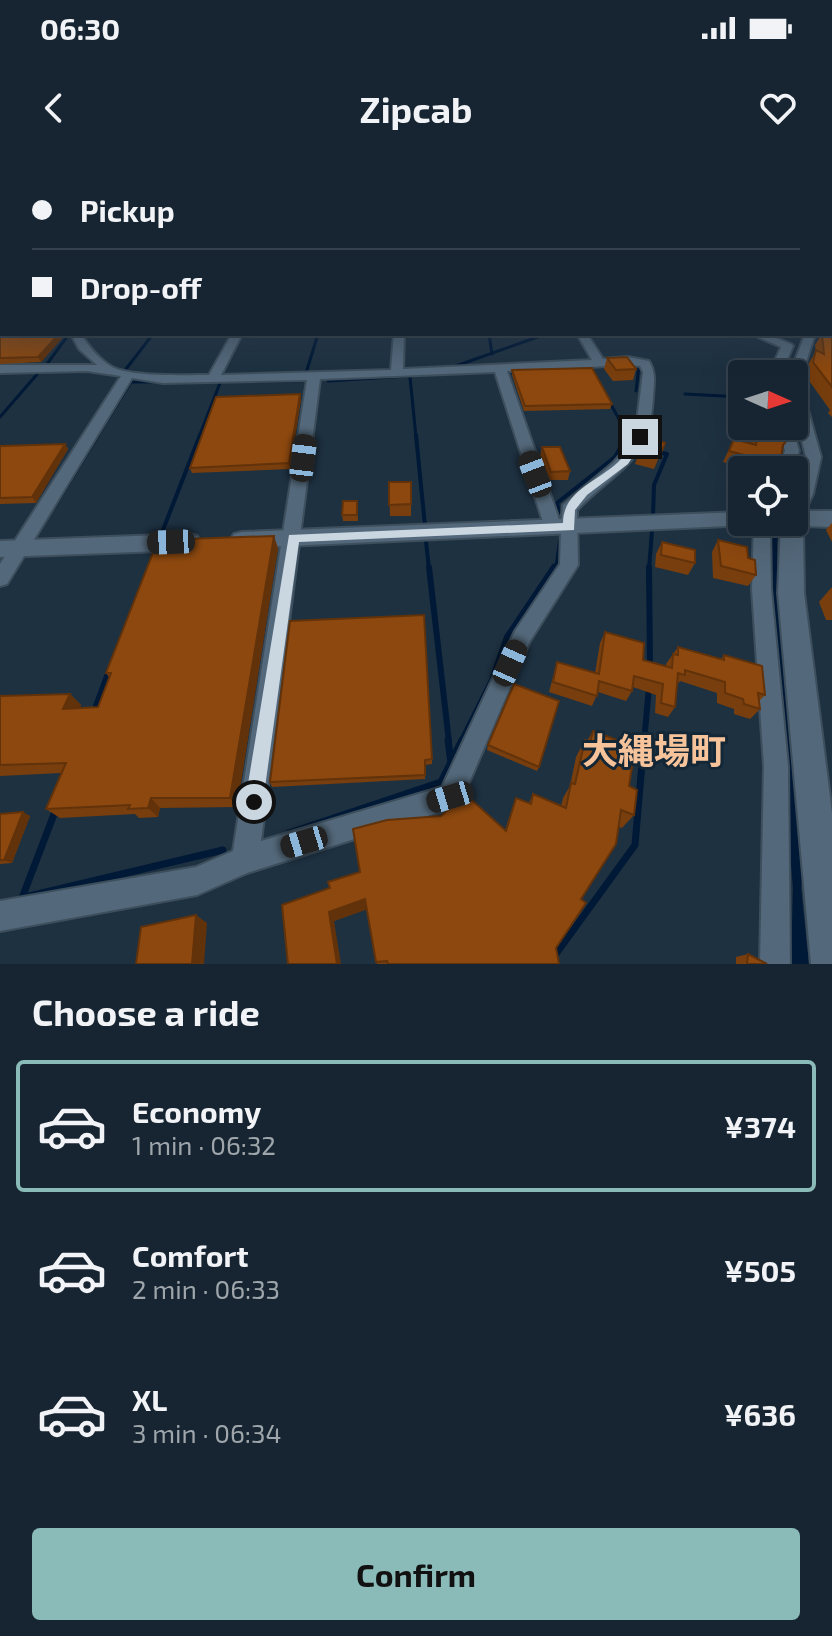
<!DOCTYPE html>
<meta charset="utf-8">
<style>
:root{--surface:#162531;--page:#1f2d39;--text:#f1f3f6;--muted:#9ea5ab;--line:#35424d;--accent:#8bbbb9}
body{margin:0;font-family:"Exo 2","Noto Sans JP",sans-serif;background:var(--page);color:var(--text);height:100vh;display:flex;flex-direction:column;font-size:30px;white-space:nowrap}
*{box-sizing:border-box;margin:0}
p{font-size:26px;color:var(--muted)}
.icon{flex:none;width:44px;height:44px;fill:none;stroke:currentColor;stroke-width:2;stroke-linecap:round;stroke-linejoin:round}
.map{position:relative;height:804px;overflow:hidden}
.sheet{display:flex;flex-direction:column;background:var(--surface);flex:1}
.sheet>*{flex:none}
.banner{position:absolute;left:0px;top:0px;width:832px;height:176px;box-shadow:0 8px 32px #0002,0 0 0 2px var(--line);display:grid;align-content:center;height:176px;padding:0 32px;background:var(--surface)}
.needle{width:52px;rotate:93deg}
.buttons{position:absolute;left:728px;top:200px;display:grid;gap:16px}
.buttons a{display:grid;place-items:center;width:80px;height:80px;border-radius:8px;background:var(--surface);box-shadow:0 8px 32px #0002,0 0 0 2px var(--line);font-size:40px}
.end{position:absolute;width:36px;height:36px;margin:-18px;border:10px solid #cad6e0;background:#111;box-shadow:0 0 0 4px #111}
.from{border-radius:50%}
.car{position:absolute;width:24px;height:48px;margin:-24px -12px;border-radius:10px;box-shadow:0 0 6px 2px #0007;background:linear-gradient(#222 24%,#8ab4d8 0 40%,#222 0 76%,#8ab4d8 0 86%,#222 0)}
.banner b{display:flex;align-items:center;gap:28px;height:76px;font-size:30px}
.banner b+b{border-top:2px solid var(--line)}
.banner i{width:20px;height:20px;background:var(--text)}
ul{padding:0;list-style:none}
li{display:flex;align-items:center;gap:24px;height:132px;margin:0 16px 12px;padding:0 16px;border:4px solid transparent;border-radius:8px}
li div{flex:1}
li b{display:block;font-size:30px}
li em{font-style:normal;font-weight:700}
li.selected{border-color:var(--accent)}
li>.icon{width:72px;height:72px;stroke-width:1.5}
h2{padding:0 32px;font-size:36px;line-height:96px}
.action{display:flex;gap:16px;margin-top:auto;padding:16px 32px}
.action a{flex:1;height:92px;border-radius:8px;background:var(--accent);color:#111;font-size:32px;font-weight:700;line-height:92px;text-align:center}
.status{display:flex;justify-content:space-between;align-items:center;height:56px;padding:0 40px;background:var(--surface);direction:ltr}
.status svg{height:22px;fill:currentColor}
header{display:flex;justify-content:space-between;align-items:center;height:104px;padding:0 32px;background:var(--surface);font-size:36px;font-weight:700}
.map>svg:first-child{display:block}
.water{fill:#001936}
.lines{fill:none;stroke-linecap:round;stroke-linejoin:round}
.stream-far3{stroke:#001936;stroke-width:3}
.stream-far2{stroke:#001936;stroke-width:4}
.stream-far1{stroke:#001936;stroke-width:6}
.stream{stroke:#001936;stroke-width:7}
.street-casing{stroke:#3d4e5c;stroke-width:4}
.secondary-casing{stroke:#3d4e5c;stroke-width:4}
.street{fill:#53687a;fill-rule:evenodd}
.secondary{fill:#53687a;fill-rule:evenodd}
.wall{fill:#783e0d}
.shaded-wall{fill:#62320a}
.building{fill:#8c480f;stroke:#62320a;stroke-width:2}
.route{fill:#cad6e0}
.labels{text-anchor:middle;stroke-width:6;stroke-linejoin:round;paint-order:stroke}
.near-quarter-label{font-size:36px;font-weight:bold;fill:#f7c39a;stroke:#142737}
</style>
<div class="status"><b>06:30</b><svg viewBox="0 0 49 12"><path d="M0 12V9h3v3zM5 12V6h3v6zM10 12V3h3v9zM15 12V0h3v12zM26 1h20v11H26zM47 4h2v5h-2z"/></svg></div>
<header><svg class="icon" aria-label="back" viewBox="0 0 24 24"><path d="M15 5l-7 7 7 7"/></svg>Zipcab<svg class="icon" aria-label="heart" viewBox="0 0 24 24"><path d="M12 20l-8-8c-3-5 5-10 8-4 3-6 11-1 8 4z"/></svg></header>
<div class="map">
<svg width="832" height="804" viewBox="0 0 832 804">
<rect width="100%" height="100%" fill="#1e3141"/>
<!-- water -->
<path class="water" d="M775,362H781L777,382V435L805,699L801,728L809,804H791L793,728L768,434L767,377Z"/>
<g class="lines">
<!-- stream-far3 -->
<path class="stream-far3" d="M489,174L492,194
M746,174L751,175
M817,174L832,178
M47,204L69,174
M635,204L639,205L636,231
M453,207L546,174
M126,209L153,174
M306,213L318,174
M410,217L416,277
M328,221L423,215
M685,234L742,237
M608,239L627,274L626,277
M0,257L39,212
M97,277L131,222L303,221
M199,277L220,223"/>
<!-- stream-far2 -->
<path class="stream-far2" d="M416,275L425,366
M54,347L98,275
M653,356L654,325L667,294L658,292
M560,358L557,343L615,297L627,275
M161,375L200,275
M426,381L429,409
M553,409L557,403L560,381
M649,409L652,371"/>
<!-- stream-far1 -->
<path class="stream-far1" d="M429,407L449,582
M649,407L650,505
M93,554L109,511
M461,582L492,520L507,477L554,407
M644,582L649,527"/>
<!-- stream -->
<path class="stream" d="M448,580L451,603
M289,673L441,622L462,580
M25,737L223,690
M22,738L56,649
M554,804L553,798L635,685L644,580"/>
<defs>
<path id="street" d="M2,109V116L0,117V110Z
M830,136H832V142H830Z
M0,160H2V166H0Z
M71,174H81C88,186 100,200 112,207C131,217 187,215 209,215L232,174H242L221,215L391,210L394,174H404L403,209L592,200L577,174H587L603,199L628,197L649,201C656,213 654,222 653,236C650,303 618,308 577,350L578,405L530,481L459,646L247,713L197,735L0,771V741L196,707L233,691L307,220L163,223L132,218L7,424L0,426V404L121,216L87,211L0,213V205H97L79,189ZM628,205L640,206L643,212L637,261L628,286L613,303L563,345L561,365L507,211ZM495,212L545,368L553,374L561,370L560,404L515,471L442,627L261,681L320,219Z
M751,174H766L791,184L793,186L781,214H769L781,187Z
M805,174H815L800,221L821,297L813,334L800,361L794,363V342L806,297L794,248V214H790Z
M778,266H792L799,291L792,310H776L785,291Z
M754,362H770L771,429L788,606L790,804H760L764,606L752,429Z"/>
<path id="secondary" d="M794,351H832V367L803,366L804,433L832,653V804H811L778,433L781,362H794Z
M742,352V362H752L750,365L242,388L234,386L230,380L234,374L242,372Z
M189,374L197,376L201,382L197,388L189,390L0,397V381Z"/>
</defs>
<!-- street casing -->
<use href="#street" class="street-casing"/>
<!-- secondary casing -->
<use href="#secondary" class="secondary-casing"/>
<!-- street -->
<use href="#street" class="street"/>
<!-- secondary -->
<use href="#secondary" class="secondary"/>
</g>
<!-- wall -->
<path class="wall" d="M0,173L62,178L41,202L0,204Z
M822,174H832V257L828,253L830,250L805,215L809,203L816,191L815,185Z
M607,198L636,209L633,220L613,221L604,209Z
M512,210L612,244L610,249L524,251L512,215Z
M300,234L301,239L290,309L192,313L190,308Z
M738,234L742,235V260L732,257L733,244Z
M754,266H784L788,279L783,287L780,304L777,310H756L723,302L734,279L751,284Z
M665,283L654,309L635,304L639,292Z
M65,284L68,289L36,343L0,344V286Z
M542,287L570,311L568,320H549L540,296Z
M389,322H411V356H390Z
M357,341L358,361H343L342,355Z
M832,363V382L826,370Z
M718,380L748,398L756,415L748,426L713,418L712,392Z
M662,382L695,403L688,415L655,407L656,394Z
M278,388L237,647L160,648L158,657L139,658L135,654L60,658L46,649L61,613L0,616V536L70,534L81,545L79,548L98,547L109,517L106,513Z
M831,428H832V460H826L819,442Z
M605,472L643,500L666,507V504L678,487L721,499L724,495L765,535L759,541L760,549L750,559L734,554V549L717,543V533L680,521L677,525L675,547L668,557L655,553L656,535L633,527L632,531L626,541L598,532L592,546L549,532L557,502L595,513L600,483Z
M593,571L625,597L634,655L622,668L619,667L556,788L559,804H377L367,749L334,761L282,745L505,670L516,638L529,643L533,634L561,646L563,638L570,626L576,597L585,580L587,581Z
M488,585L539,607L537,611L487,590Z
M432,599V604L425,605V619L272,627L270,622Z
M0,654L30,656L12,703L0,704Z
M748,794L767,804H736V797Z"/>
<!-- shaded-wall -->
<path class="shaded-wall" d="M59,174L62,178L41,202L38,197Z
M300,234L301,239L290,309L289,303Z
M65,284L68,289L36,343L32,337Z
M274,376L278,388L237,647L230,638Z
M70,534L81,545L74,560L63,549Z
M151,638L160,648L158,657L148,648Z
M23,652L30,656L12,703L4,700Z
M365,739L368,749L334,761L341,804H337L329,752Z
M196,755L207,763L204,804H192Z"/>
<!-- building -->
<path class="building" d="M0,173H2V174H59L38,197L0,198Z
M822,174H832V227L813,202L816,190L824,194Z
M627,197L636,209L616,210L607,198Z
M592,208L612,244L525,246L512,210Z
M300,234L289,303L190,308L216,237Z
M738,234L742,235V248L737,246Z
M758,266H784L788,279L783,285L780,304L729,291L734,279L756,285Z
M647,278L665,283L659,298L639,292Z
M65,284L32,337L0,338V286Z
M542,287H560L570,311L551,312Z
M389,322H411V344L389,345Z
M343,341H357V355H342Z
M274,376L230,638H151L148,648L128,649L130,645L46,649L66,603L0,605V536L70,534L63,549L98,547L111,513H106L158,380Z
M718,380L747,387L748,398L755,400L756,415L721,406Z
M662,382L695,390V403L661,395Z
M424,455L432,599L425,600V615L270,622L290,461Z
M605,472L644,483L643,500L672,508L673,494L678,495V487L724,500V495L762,506L765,535L758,533L760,549L744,544L743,539L725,533V522L685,510V515L678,513L675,547L661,543L663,524L634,516L632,531L599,521L597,536L553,522L557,502L599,514Z
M514,524L559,541L539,607L488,585Z
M593,571L627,584L625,597L633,600L629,626L637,630L634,655L621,650L616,684L581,739L586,743L556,788L559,804H388L387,801L376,802L365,739L329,752L337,804H288L282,745L330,728L328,722L360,712L353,669L387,660L441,656L465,634L506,671L516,638L531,644L533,634L566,648L571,623L575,624L585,580L590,582Z
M23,652L4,700H0V654Z
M196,755L192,804H136L141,767Z
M748,794L767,804H747Z"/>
<!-- sky -->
<linearGradient id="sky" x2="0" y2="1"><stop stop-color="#101b24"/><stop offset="0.46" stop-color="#3b4e65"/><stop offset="1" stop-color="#3b4e65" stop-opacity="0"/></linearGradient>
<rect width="832" height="207" fill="url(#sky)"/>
<!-- route -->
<path class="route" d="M640,274L645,277L628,304L587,335L575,350L574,370L299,382L263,642L260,648L254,651L247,648L245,642L289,375L563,363C563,329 601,321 621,299C628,290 631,279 640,274Z"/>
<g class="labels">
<!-- near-quarter labels -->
<g class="near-quarter-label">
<text x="654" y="604">大縄場町</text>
</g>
</g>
</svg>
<div class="buttons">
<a><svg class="needle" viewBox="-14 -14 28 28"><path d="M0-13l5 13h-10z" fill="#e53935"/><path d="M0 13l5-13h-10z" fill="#9ea5ab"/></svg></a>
<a><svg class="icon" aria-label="locate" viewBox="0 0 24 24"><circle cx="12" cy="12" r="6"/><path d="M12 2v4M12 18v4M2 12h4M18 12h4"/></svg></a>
</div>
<i class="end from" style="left:254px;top:642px"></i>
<i class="end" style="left:640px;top:277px"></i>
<i class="car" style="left:303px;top:298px;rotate:7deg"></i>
<i class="car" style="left:535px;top:314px;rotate:339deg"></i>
<i class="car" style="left:171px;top:382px;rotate:268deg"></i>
<i class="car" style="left:510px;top:503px;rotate:24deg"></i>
<i class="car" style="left:450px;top:637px;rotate:253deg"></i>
<i class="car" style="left:304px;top:682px;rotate:253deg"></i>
<div class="banner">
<b><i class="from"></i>Pickup</b>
<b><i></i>Drop-off</b>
</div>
</div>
<section class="sheet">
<h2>Choose a ride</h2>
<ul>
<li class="selected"><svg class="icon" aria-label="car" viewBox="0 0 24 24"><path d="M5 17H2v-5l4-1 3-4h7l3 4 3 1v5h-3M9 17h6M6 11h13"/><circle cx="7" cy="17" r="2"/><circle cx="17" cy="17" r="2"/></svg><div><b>Economy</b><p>1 min · 06:32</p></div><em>¥374</em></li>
<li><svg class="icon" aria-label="car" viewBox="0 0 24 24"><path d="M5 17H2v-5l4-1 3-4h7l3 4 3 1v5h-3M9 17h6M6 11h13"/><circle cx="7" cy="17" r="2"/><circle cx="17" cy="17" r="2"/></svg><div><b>Comfort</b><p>2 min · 06:33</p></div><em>¥505</em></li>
<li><svg class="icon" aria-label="car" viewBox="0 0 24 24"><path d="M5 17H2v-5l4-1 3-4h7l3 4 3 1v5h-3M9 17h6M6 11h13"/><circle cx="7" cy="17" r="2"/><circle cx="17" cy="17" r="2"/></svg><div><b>XL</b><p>3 min · 06:34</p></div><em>¥636</em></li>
</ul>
<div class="action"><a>Confirm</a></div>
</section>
